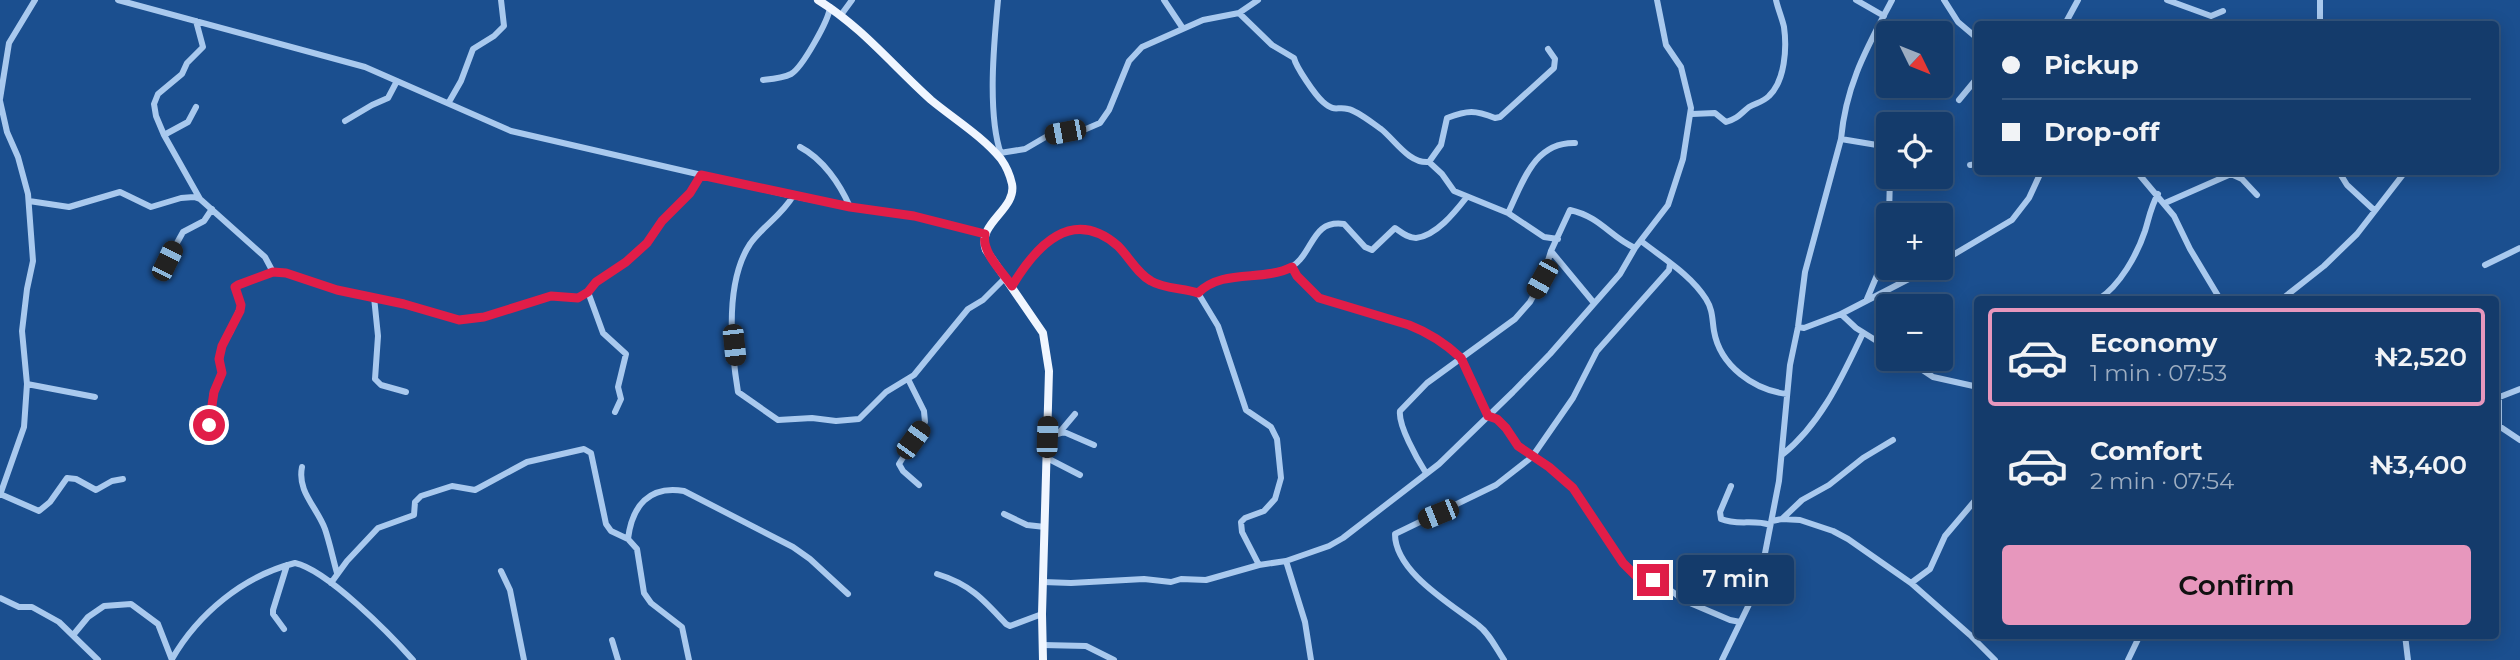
<!DOCTYPE html>
<meta charset="utf-8">
<style>
:root{--surface:#143b6b;--page:#1d4271;--text:#f1f3f6;--muted:#9dadc1;--line:#33557e;--accent:#e797bd}
body{margin:0;font-family:Montserrat,sans-serif;background:var(--page);color:var(--text);height:100vh;display:flex;flex-direction:column;font-size:26px;white-space:nowrap}
*{box-sizing:border-box;margin:0}
p{font-size:23px;color:var(--muted)}
.icon{flex:none;width:38px;height:38px;fill:none;stroke:currentColor;stroke-width:2;stroke-linecap:round;stroke-linejoin:round}
.map{position:relative;flex:1;overflow:hidden}
.details{position:absolute;left:1974px;top:296px;width:525px;height:343px;display:flex;flex-direction:column;background:var(--surface);border-radius:7px;box-shadow:0 4px 18px #0003,0 0 0 2px var(--line)}
.details>*{flex:none}
.banner{position:absolute;left:1974px;top:21px;width:525px;height:154px;border-radius:7px;box-shadow:0 4px 18px #0003,0 0 0 2px var(--line);display:grid;align-content:center;height:154px;padding:0 28px;background:var(--surface)}
.needle{width:46px;rotate:133deg}
.tools{position:absolute;left:1876px;top:21px;display:grid;gap:14px}
.tools a{display:grid;place-items:center;width:77px;height:77px;border-radius:7px;background:var(--surface);box-shadow:0 4px 18px #0003,0 0 0 2px var(--line);font-size:35px}
.end{position:absolute;width:32px;height:32px;margin:-16px;border:9px solid #e11d48;background:#fff;box-shadow:0 0 0 4px #fff}
.from{border-radius:50%}
.bubble{position:absolute;height:49px;border-radius:7px;background:var(--surface);box-shadow:0 4px 18px #0003,0 0 0 2px var(--line);font-size:23px;font-weight:600;line-height:49px;text-align:center}
.car{position:absolute;width:21px;height:42px;margin:-21px -10px;border-radius:9px;box-shadow:0 0 5px 2px #0007;background:linear-gradient(#222 24%,#8ab4d8 0 40%,#222 0 76%,#8ab4d8 0 86%,#222 0)}
.banner b{display:flex;align-items:center;gap:24px;height:66px;font-size:26px}
.banner b+b{border-top:2px solid var(--line)}
.banner i{width:18px;height:18px;background:var(--text)}
ul{padding:12px 0 0;list-style:none}
li{display:flex;align-items:center;gap:21px;height:98px;margin:0 14px 10px;padding:0 14px;border:4px solid transparent;border-radius:7px}
li div{flex:1}
li b{display:block;font-size:26px}
li em{font-style:normal;font-weight:600}
li.on{border-color:var(--accent)}
li>.icon{width:63px;height:63px;stroke-width:1.5}
.button{display:flex;gap:14px;margin-top:auto;padding:14px 28px}
.button a{flex:1;height:80px;border-radius:7px;background:var(--accent);color:#111;font-size:28px;font-weight:600;line-height:80px;text-align:center}
.map>svg:first-child{display:block}
.lines{fill:none;stroke-linecap:round;stroke-linejoin:round}
.minor{stroke:#a9c9ee;stroke-width:6}
.major{stroke:#f0f6ff;stroke-width:8}
.route{stroke:#e11d48;stroke-width:9}
</style>
<div class="map">
<svg width="2520" height="660" viewBox="0 0 2520 660">
<rect width="100%" height="100%" fill="#1b4f8f"/>
<g class="lines">
<!-- minor -->
<path class="minor" d="M118,0L365,67L511,131L793,196L866,210L914,216L985,234
M998,0C994,42 987,114 1001,154
M1164,0L1182,27
M1856,0L1884,16
M1944,0L1958,22L1978,39
M2167,0L2211,16L2223,11
M2320,0V24
M1239,13L1272,45L1294,58C1296,67 1315,95 1323,102C1336,113 1336,106 1348,109C1358,111 1372,123 1381,129C1395,140 1409,164 1429,162L1442,174L1454,191L1508,213L1544,237L1558,239
M841,15L852,0
M196,21L203,47L187,63L182,74L158,94L154,104L156,116L164,135L200,199
M2065,24L2078,0
M763,80C772,79 783,78 791,74C802,68 829,20 830,7
M0,99L9,43L35,0
M1959,100L1978,77
M0,101L7,132L18,157L28,194L33,261L27,289L22,331L27,384L24,427L0,495
M449,102L461,81L473,49L494,36L504,26L501,0
M1692,114L1715,113L1726,122C1739,118 1740,114 1749,107C1756,103 1763,102 1769,96C1785,81 1787,48 1784,27C1782,18 1778,9 1776,0
M345,121L372,105L388,98L397,81
M164,135L188,122L196,107
M1841,139L1877,145L1888,156
M800,147C823,159 840,184 850,207
M1000,153L1025,149L1049,135L1086,129L1100,123L1109,110L1129,61L1142,47L1203,20L1239,13L1258,0
M1429,162L1441,145L1447,118C1468,110 1475,110 1495,118L1500,117L1554,68L1555,59L1548,49
M1970,165L1978,164
M2137,172L2174,216L2190,249L2220,299
M2339,172L2347,185L2374,210
M793,196C782,215 763,226 750,244C725,282 731,349 738,392L778,420L812,418L836,421L859,419L886,392L914,375L968,309L983,300L1006,277
M29,201L69,207L120,192L151,207L181,198L194,197L200,199L265,257L273,272L286,273L337,290L404,304L459,320L484,317L551,296L578,298L588,292L596,282L626,262L647,243L662,221L690,193L701,175
M2165,203L2231,174L2242,179L2257,195
M1508,213C1523,182 1534,142 1575,143
M1889,215L1890,177
M1641,241C1664,259 1691,275 1706,299C1713,310 1712,319 1714,331C1720,366 1754,390 1787,394
M1551,251L1594,303
M167,261L183,232L204,221L212,209
M1941,262L2012,220L2029,198L2041,172
M2485,265L2520,248
M1292,267L1297,276L1319,298L1409,325C1427,333 1446,344 1461,357L1488,416L1497,420L1506,428L1518,446L1549,467L1573,488L1623,563L1635,574L1664,585L1683,600L1730,620L1740,622
M1012,286C1036,246 1072,206 1118,246C1130,257 1137,273 1151,281C1164,289 1184,288 1198,293L1218,326L1246,410L1271,427L1277,439L1281,478L1275,499L1264,511L1245,518L1241,522L1242,532L1259,565
M588,292L603,333L626,354L618,387L621,399L615,412
M1198,293C1222,269 1257,282 1285,270C1315,259 1308,219 1344,224L1365,247L1372,250L1395,228C1401,232 1407,238 1416,238C1436,236 1455,212 1466,198
M374,297L378,336L375,379L381,385L406,392
M1867,299L1888,249
M2099,299C2120,285 2137,255 2145,231C2149,218 2151,206 2158,194
M2282,299L2324,266L2357,234L2405,172
M1841,314L1856,328L1888,348
M1798,327L1804,328L1841,314L1930,268
M1906,359L1933,377L1978,387
M908,379L924,411L925,422L899,464L903,471L919,485
M27,384L95,397
M2499,397V426L2520,440
M2497,398L2520,389
M209,425L213,392L222,373L220,359L222,346L231,331L241,305L235,287L273,272
M1059,433L1075,414
M1047,437L1064,432L1094,445
M1782,455C1821,424 1842,377 1863,333
M1047,458L1080,475
M302,467C297,492 317,507 325,529C330,544 333,559 337,573
M1426,473C1417,459 1398,425 1400,411L1427,383L1515,319L1530,302L1542,280L1551,251L1570,210C1601,217 1610,237 1635,248
M1731,486L1720,512L1721,519C1737,526 1754,519 1770,525
M0,494L39,511L50,502L67,478L76,479L96,490L112,481L123,479
M1004,514L1027,525L1045,527
M1782,519L1802,500L1829,485L1863,458L1893,440
M1772,521L1782,519L1800,520L1833,531L1848,539L1911,583L1970,635L1995,660
M628,539C632,506 649,485 684,491L793,547L810,559L848,594
M1286,561L1305,622L1311,660
M501,571L510,590L524,660
M937,574C970,584 984,600 1006,624L1010,626L1042,614
M1043,582L1071,583L1144,579L1171,582L1181,579L1206,580L1259,565L1286,561L1329,546L1343,538L1439,464L1513,392L1550,354L1620,274L1635,248L1668,205L1683,159L1691,108L1681,67L1666,45L1657,0
M331,583L347,561L378,528L414,515L415,502L421,496L452,486L475,490L527,462L584,449L591,453L606,524L611,531L628,539L637,549L644,593L651,603L682,627L689,660
M1911,583L1930,569L1945,536L1978,497
M0,598L19,607H32L59,622L98,660
M284,629L273,614V610L287,565
M74,634L88,617L104,606L131,604L158,624L172,660
M2405,635L2408,660
M612,640L618,660
M1043,645L1086,646L1114,660
M172,659C198,614 243,576 295,563C327,570 390,634 413,660
M1504,660C1496,648 1489,633 1478,625C1451,604 1395,572 1395,534L1496,485L1532,457L1573,398L1597,351L1669,270L1670,264
M1722,660L1756,590L1761,574L1779,481L1790,365L1798,327L1805,272L1841,139C1846,84 1867,48 1892,0
M2128,660L2140,635"/>
<!-- major -->
<path class="major" d="M818,0C862,27 893,66 931,100C954,119 982,136 1001,159C1006,166 1010,175 1012,184C1017,210 976,223 986,250L1043,333L1049,371L1042,614L1043,660"/>
</g>
<g class="lines">
<!-- route -->
<path class="route" d="M209,425L214,392L222,373L219,359L222,346L240,311L241,305L235,287L238,285L273,272L286,273L337,290L404,304L459,320L484,317L551,296L578,298L588,292L596,282L626,262L647,243L662,221L690,193L701,175L850,207L914,216L985,234C981,252 1002,271 1012,286C1036,246 1072,206 1118,246C1129,257 1137,273 1151,281C1164,289 1184,288 1198,293C1223,268 1263,282 1292,267L1297,276L1319,298L1409,325C1427,332 1446,344 1461,358L1488,416L1497,419L1506,428L1518,446L1549,467L1573,488L1623,563L1635,575L1653,580"/>
</g>
</svg>
<div class="tools">
<a><svg class="needle" viewBox="-14 -14 28 28"><path d="M0-13l5 13h-10z" fill="#e53935"/><path d="M0 13l5-13h-10z" fill="#9dadc1"/></svg></a>
<a><svg class="icon" aria-label="locate" viewBox="0 0 24 24"><circle cx="12" cy="12" r="6"/><path d="M12 2v4M12 18v4M2 12h4M18 12h4"/></svg></a>
<a>+</a>
<a>−</a>
</div>
<i class="end from" style="left:209px;top:425px"></i>
<i class="end" style="left:1653px;top:580px"></i>
<div class="bubble" style="left:1678px;top:555px;width:116px">7 min</div>
<i class="car" style="left:1065px;top:132px;rotate:259deg"></i>
<i class="car" style="left:167px;top:261px;rotate:26deg"></i>
<i class="car" style="left:1542px;top:279px;rotate:209deg"></i>
<i class="car" style="left:734px;top:345px;rotate:174deg"></i>
<i class="car" style="left:1047px;top:437px;rotate:2deg"></i>
<i class="car" style="left:913px;top:440px;rotate:36deg"></i>
<i class="car" style="left:1438px;top:514px;rotate:248deg"></i>
<div class="banner">
<b><i class="from"></i>Pickup</b>
<b><i></i>Drop-off</b>
</div>
<section class="details">
<ul>
<li class="on"><svg class="icon" aria-label="car" viewBox="0 0 24 24"><path d="M5 17H2v-5l4-1 3-4h7l3 4 3 1v5h-3M9 17h6M6 11h13"/><circle cx="7" cy="17" r="2"/><circle cx="17" cy="17" r="2"/></svg><div><b>Economy</b><p>1 min · 07:53</p></div><em>₦2,520</em></li>
<li><svg class="icon" aria-label="car" viewBox="0 0 24 24"><path d="M5 17H2v-5l4-1 3-4h7l3 4 3 1v5h-3M9 17h6M6 11h13"/><circle cx="7" cy="17" r="2"/><circle cx="17" cy="17" r="2"/></svg><div><b>Comfort</b><p>2 min · 07:54</p></div><em>₦3,400</em></li>
</ul>
<div class="button"><a>Confirm</a></div>
</section>
</div>
